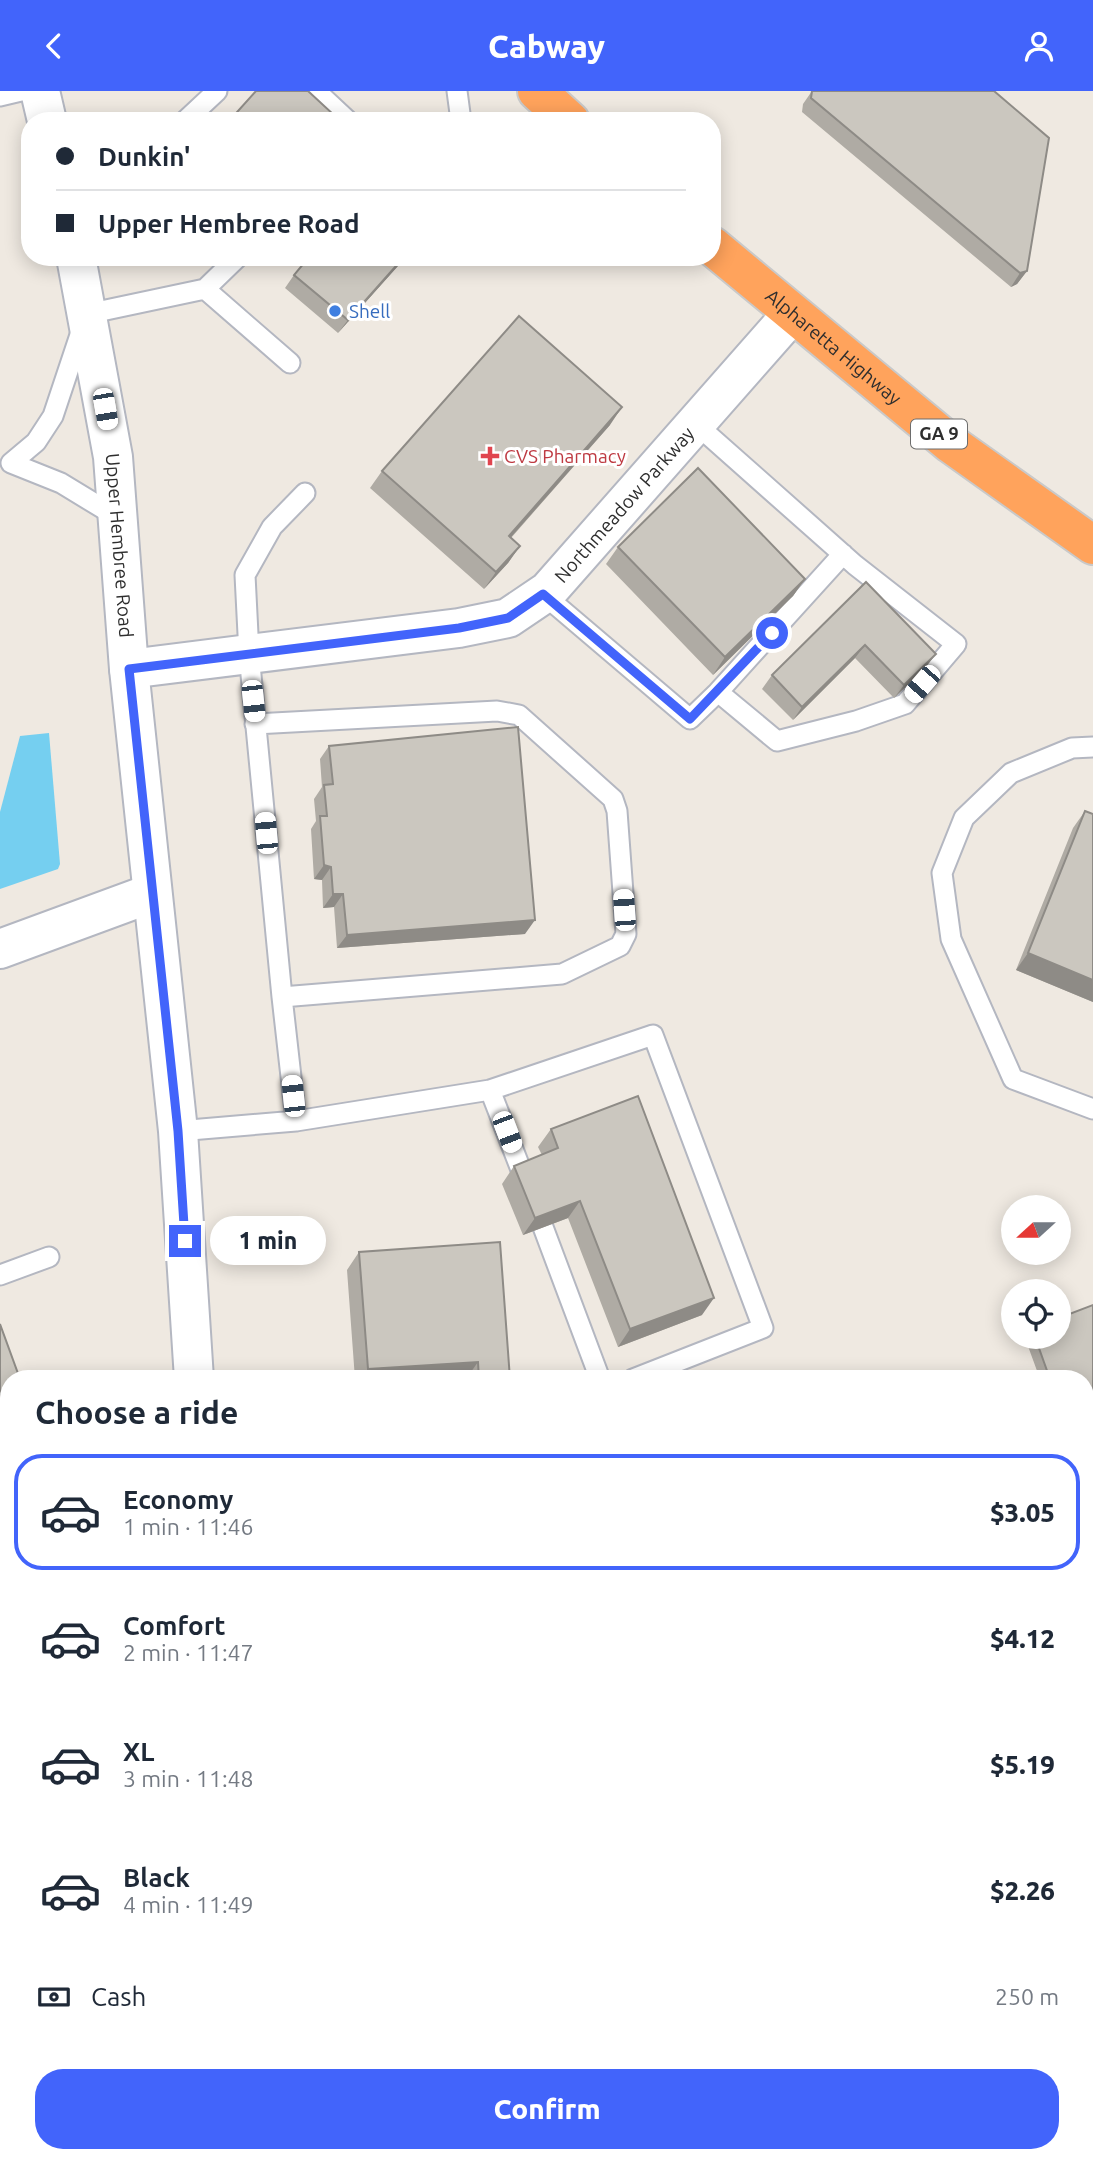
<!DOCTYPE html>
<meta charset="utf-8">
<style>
:root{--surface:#fff;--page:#f6f6f7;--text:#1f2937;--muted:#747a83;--line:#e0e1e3;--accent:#4264fb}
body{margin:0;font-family:Ubuntu,sans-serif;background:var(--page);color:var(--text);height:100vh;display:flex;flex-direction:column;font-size:26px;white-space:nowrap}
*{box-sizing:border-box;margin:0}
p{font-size:23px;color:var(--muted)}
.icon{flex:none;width:38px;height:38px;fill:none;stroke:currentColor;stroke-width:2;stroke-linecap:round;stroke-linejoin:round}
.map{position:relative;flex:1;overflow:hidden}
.side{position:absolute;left:0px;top:1279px;width:1094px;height:793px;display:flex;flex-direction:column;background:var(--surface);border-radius:28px 28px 0 0;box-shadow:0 4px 18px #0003}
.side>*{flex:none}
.hud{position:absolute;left:21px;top:21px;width:700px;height:154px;border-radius:28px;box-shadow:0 4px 18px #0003;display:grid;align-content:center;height:154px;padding:0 35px;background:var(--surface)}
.needle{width:46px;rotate:249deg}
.buttons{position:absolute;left:1001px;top:1104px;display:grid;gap:14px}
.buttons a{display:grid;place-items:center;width:70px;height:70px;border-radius:50%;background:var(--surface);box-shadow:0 4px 18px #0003;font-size:35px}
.end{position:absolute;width:32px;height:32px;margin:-16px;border:9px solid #4264fb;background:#fff;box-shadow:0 0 0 4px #fff}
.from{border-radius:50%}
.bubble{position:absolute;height:49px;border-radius:24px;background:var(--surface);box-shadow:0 4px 18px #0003;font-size:23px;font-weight:800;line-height:49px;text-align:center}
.car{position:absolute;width:21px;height:42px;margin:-21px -10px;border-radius:9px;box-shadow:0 0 5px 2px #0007;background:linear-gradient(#fff 24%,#345 0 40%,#fff 0 76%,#345 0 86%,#fff 0)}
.hud b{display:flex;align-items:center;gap:24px;height:66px;font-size:26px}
.hud b+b{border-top:2px solid var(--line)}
.hud i{width:18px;height:18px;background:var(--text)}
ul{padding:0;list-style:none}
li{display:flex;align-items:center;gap:21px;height:116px;margin:0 14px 10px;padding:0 21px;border:4px solid transparent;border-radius:28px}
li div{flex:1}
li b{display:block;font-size:26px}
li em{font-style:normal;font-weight:800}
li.active{border-color:var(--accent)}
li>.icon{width:63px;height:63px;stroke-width:1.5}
h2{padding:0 35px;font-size:32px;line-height:84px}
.pay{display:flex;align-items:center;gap:18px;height:77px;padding:0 35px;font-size:26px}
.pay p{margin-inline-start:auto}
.cta{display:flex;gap:14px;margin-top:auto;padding:14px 35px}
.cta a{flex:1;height:80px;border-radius:28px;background:var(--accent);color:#fff;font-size:28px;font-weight:800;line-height:80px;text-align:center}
header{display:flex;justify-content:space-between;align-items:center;height:91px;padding:0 35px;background:var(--accent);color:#fff;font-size:32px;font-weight:800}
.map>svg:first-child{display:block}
.water{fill:#75cff0}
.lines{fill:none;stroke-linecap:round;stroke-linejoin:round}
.lane-casing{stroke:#b4b7c1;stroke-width:23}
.street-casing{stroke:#b4b7c1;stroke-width:42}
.secondary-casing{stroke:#b4b7c1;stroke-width:42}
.highway-casing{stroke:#c9c9c9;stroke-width:42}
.lane{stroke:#fff;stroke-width:19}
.street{stroke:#fff;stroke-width:38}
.secondary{stroke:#fff;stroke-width:38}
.highway{stroke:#ffa35c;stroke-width:38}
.wall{fill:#afaba4}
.shaded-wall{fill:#8e8b86}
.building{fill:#cbc7bf;stroke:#8e8b86;stroke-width:2}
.route{stroke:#4264fb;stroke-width:9}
.shop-dot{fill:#3f7fe0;stroke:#fff;stroke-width:2.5}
.health-dot{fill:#e0444e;stroke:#fff;stroke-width:2.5}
.labels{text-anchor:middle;stroke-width:6;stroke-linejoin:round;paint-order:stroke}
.shield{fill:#fff;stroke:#6d6d6d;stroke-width:2}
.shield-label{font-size:18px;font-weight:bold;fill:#2e2e2e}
.shop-label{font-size:19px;fill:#366cbe;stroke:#fff;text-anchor:start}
.street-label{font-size:19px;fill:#2e2e2e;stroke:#fff}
.health-label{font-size:19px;fill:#be3a42;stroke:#fff;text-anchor:start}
</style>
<header><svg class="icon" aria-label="back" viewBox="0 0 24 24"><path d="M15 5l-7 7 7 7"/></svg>Cabway<svg class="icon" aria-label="person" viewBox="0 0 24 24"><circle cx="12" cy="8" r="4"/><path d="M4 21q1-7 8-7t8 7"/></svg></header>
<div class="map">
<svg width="1093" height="2071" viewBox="0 0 1093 2071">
<rect width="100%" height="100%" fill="#efe9e1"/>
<!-- water -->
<path class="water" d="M49,642L60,773L58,778L0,798V721L20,645Z"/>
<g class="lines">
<defs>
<path id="lane" d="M316,0L348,30
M457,0L461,30
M0,5L21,0
M185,30L217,0
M205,198L290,272
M117,426L61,392L11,372L36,351L53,325L87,223L205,198L238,166
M543,503L690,628L718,601L777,650L856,630L905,613L956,553L855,474L696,333
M718,601L843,463
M255,633L497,620L519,624L613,708L617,720L626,843L620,855L562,883L282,906L249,563L245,484L272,436L305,402
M1093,656L1072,657L1011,682L964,727L942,782L951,848L1013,988L1093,1018
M282,906L296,1030
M490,999L523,1084
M178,1040L296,1030L490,999L653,944L763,1237L633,1288
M543,1136L600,1288
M0,1184L49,1166
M1085,1604L1093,1601
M0,1826L9,1823
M1085,1989L1093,1986
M130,2063L132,2071
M489,2063L492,2071
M860,2071L881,2063"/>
<g id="street">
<path id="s1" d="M129,578L459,537L508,527L548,500L792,223"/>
<path d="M0,858L152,802"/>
</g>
<g id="secondary">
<path d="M40,0L47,30"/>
<path id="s2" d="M76,166L113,366L129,578L178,1040L194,1288"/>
<path d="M245,2063L246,2071"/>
</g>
<g id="highway">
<path d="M537,0L570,30"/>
<path id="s3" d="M712,155L951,353L1093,454"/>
</g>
</defs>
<!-- lane casing -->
<use href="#lane" class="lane-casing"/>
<!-- street casing -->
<use href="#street" class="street-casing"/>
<!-- secondary casing -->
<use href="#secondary" class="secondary-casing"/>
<!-- highway casing -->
<use href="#highway" class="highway-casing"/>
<!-- lane -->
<use href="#lane" class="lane"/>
<!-- street -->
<use href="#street" class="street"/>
<!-- secondary -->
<use href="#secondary" class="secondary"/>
<!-- highway -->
<use href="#highway" class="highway"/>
</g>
<!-- wall -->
<path class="wall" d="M812,0L1027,180L1017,193L1011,196L802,21L803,13Z
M406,166L338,242L285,197L294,184Z
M610,334L511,447L520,455L508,472L484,498L370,397L382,380Z
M618,456L805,488L793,505L713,584L606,473Z
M866,491L926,576L894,607L855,567L793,629L762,598L772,584Z
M329,655L525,843L337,857L334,816L323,817L322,789L314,788L311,738L316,730L314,708L322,696L320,668Z
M1085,720L1093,723V911L1016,879L1073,737Z
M551,1038L702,1224L618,1256L568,1127L523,1144L502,1093L514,1075L542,1064L538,1056Z
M359,1161L510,1288H355L347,1179Z
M1093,1214V1351L1085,1354V1288H1040L1025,1247L1059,1246V1227Z
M532,2063H699L701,2071H535Z"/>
<!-- shaded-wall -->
<path class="shaded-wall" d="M404,166H406L338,242L348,229Z
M1027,180L1017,193L1011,196L1020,182Z
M622,316L610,334L497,462L509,445Z
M520,455L508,472L484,498L496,481Z
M805,488L793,505L713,584L725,566Z
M865,554L855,567L793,629L802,616Z
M936,563L926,576L894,607L904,594Z
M324,774L331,776L322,789L314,788Z
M333,803H343L334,816L323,817Z
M535,829L525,843L337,857L347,844Z
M1028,862L1093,889V911L1016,879Z
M580,1110L568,1127L523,1144L535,1127Z
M714,1207L702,1224L618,1256L630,1238Z
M478,1271L466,1288H361L368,1278Z
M1093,1344V1351L1085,1354V1346Z
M9,1356V1369L0,1372V1359Z
M1093,1906V1920L1085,1922V1909Z
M9,1939V1952L0,1955V1942Z
M35,2063H64L62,2066L49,2071H13Z"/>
<!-- building -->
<path class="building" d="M256,0H308L334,24L329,30H229Z
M812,0H994L1049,47L1027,180L1020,182L811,7Z
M309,166H404L348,229L294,184Z
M519,225L622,316L509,445L520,455L496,481L382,380Z
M698,377L805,488L725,566L618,456Z
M866,491L936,563L904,594L865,554L802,616L772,584Z
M518,636L535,829L347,844L343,803H333L331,776L324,774L320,725H327L324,694L333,693L329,655Z
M1085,720L1093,723V889L1028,862Z
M638,1005L714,1207L630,1238L580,1110L535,1127L514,1075L558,1057L551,1038Z
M500,1151L510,1288H479L478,1271L368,1278L359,1161Z
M1093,1214V1344L1085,1346V1288H1050L1035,1246H1059V1227Z
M0,1233L20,1288H9V1356L0,1359Z
M1093,1768V1906L1085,1909V1771Z
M9,1843V1939L0,1942V1846Z
M9,1971V2063H35L13,2071H0V1974Z
M550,2063H699L701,2071H553Z"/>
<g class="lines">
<!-- route -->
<path class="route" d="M185,1150L178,1040L129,578L459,537L508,527L543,503L690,628L772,542"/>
</g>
<!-- markers -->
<circle class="shop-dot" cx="335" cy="220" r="7"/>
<path class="health-dot" d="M486.5 354.5h7v7h7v7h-7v7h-7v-7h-7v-7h7z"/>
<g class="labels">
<!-- shield labels -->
<rect class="shield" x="911" y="328.5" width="56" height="29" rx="5"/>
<g class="shield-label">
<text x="939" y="349">GA 9</text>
</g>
<!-- shop labels -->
<g class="shop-label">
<text x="349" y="227">Shell</text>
</g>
<!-- street labels -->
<g class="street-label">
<text dy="7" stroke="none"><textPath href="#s3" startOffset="158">Alpharetta Highway</textPath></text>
<text dy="7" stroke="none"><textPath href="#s1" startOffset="546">Northmeadow Parkway</textPath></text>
<text dy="7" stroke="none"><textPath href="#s2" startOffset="292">Upper Hembree Road</textPath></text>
</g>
<!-- health labels -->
<g class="health-label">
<text x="504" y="372">CVS Pharmacy</text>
</g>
</g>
</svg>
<div class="buttons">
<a><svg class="needle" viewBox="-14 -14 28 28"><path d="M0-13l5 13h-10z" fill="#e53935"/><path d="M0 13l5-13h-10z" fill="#747a83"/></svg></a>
<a><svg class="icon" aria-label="locate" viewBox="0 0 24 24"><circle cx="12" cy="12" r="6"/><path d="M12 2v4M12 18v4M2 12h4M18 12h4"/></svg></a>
</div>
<i class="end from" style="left:772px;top:542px"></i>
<i class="end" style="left:185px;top:1150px"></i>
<div class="bubble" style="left:210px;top:1125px;width:116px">1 min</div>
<i class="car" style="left:105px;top:318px;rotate:170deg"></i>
<i class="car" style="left:922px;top:593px;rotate:221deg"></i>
<i class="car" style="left:253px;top:610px;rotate:174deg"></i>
<i class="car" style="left:266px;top:742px;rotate:355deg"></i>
<i class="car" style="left:624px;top:819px;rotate:356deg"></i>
<i class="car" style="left:293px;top:1005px;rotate:354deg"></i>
<i class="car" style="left:507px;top:1041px;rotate:159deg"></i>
<div class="hud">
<b><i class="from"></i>Dunkin'</b>
<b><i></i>Upper Hembree Road</b>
</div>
<section class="side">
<h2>Choose a ride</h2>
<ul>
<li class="active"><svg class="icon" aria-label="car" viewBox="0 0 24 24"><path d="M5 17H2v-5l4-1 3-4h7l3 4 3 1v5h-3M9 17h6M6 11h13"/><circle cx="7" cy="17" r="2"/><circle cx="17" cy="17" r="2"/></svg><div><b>Economy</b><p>1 min · 11:46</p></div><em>$3.05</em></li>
<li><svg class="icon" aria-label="car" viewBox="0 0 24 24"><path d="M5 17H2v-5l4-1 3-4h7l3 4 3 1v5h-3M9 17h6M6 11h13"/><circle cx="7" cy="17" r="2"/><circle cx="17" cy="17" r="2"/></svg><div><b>Comfort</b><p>2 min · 11:47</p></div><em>$4.12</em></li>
<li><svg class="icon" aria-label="car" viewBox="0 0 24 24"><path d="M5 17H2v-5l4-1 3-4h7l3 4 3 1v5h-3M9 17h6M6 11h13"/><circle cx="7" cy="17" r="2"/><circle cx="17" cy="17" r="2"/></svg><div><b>XL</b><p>3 min · 11:48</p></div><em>$5.19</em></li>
<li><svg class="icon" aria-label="car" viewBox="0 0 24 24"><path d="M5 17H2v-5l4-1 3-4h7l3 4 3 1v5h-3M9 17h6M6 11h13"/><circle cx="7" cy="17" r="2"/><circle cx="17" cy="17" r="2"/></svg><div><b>Black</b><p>4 min · 11:49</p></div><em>$2.26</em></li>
</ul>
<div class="pay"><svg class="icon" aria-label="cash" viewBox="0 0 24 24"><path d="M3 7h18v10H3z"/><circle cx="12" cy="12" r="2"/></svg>Cash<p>250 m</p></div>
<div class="cta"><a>Confirm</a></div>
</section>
</div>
